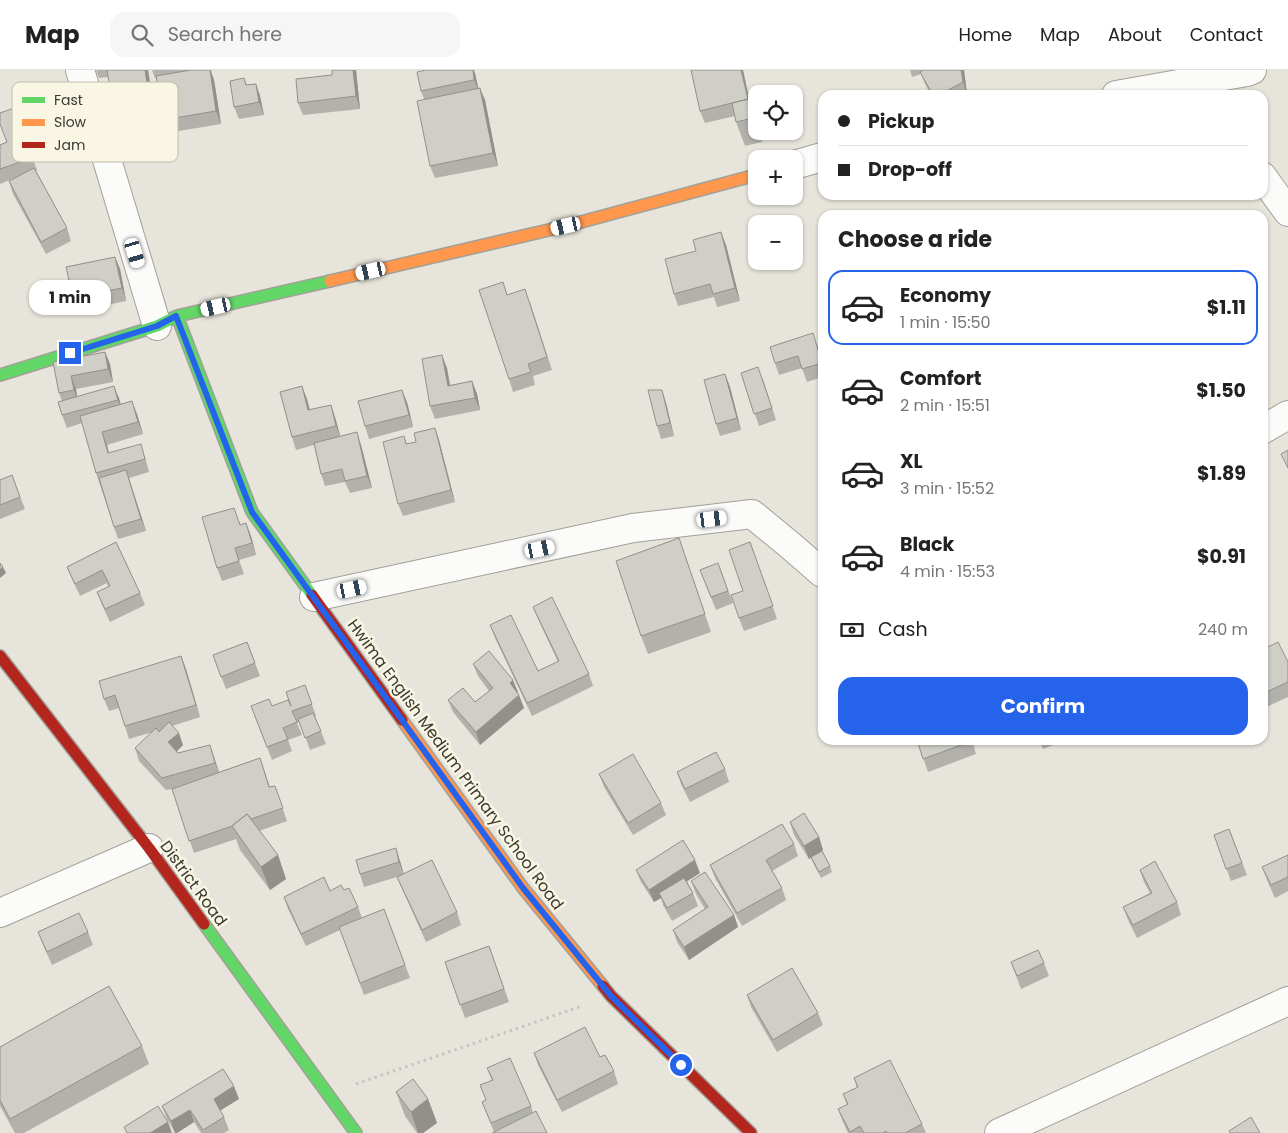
<!DOCTYPE html>
<meta charset="utf-8">
<style>
:root{--surface:#fff;--page:#f6f6f6;--text:#222;--muted:#767676;--line:#e0e0e0;--accent:#2563eb}
body{margin:0;font-family:Poppins,sans-serif;background:var(--page);color:var(--text);height:100vh;display:flex;flex-direction:column;font-size:19px;white-space:nowrap}
*{box-sizing:border-box;margin:0}
p{font-size:16px;color:var(--muted)}
.icon{flex:none;width:28px;height:28px;fill:none;stroke:currentColor;stroke-width:2;stroke-linecap:round;stroke-linejoin:round}
.map{position:relative;flex:1;overflow:hidden}
.panel{position:absolute;left:818px;top:140px;width:450px;height:535px;display:flex;flex-direction:column;background:var(--surface);border-radius:15px;box-shadow:0 1px 4px #0004}
.panel>*{flex:none}
.hud{position:absolute;left:818px;top:20px;width:450px;height:110px;border-radius:15px;box-shadow:0 1px 4px #0004;display:grid;align-content:center;height:110px;padding:0 20px;background:var(--surface)}
.buttons{position:absolute;left:748px;top:15px;display:grid;gap:10px}
.buttons a{display:grid;place-items:center;width:55px;height:55px;border-radius:10px;background:var(--surface);box-shadow:0 1px 4px #0004;font-size:25px}
.end{position:absolute;width:22px;height:22px;margin:-11px;border:6px solid #2563eb;background:#fff;box-shadow:0 0 0 2px #fff}
.from{border-radius:50%}
.bubble{position:absolute;height:35px;border-radius:15px;background:var(--surface);box-shadow:0 1px 4px #0004;font-size:16px;font-weight:700;line-height:35px;text-align:center}
.car{position:absolute;width:15px;height:30px;margin:-15px -8px;border-radius:6px;box-shadow:0 0 4px 1px #0007;background:linear-gradient(#fff 24%,#345 0 40%,#fff 0 76%,#345 0 86%,#fff 0)}
.hud b{display:flex;align-items:center;gap:18px;height:48px;font-size:19px}
.hud b+b{border-top:1px solid var(--line)}
.hud i{width:12px;height:12px;background:var(--text)}
ul{padding:0;list-style:none}
li{display:flex;align-items:center;gap:15px;height:75px;margin:0 10px 8px;padding:0 10px;border:2px solid transparent;border-radius:15px}
li div{flex:1}
li b{display:block;font-size:19px}
li em{font-style:normal;font-weight:700}
li.active{border-color:var(--accent)}
li>.icon{width:45px;height:45px;stroke-width:1.5}
h2{padding:0 20px;font-size:22px;line-height:60px}
.pay{display:flex;align-items:center;gap:12px;height:55px;padding:0 20px;font-size:19px}
.pay p{margin-inline-start:auto}
.button{display:flex;gap:10px;margin-top:auto;padding:10px 20px}
.button a{flex:1;height:58px;border-radius:15px;background:var(--accent);color:#fff;font-size:20px;font-weight:700;line-height:58px;text-align:center}
header{display:flex;align-items:center;gap:30px;box-sizing:border-box;height:70px;padding:0 25px;background:var(--surface);border-bottom:1px solid var(--line)}
header strong{font-size:24px}
nav{display:flex;gap:28px;margin-inline-start:auto;font-size:18px}
.search{width:350px;height:45px;background:var(--page);display:flex;align-items:center;gap:12px;box-sizing:border-box;padding:0 18px;border-radius:15px;color:var(--muted);font-size:19px}
.map>svg:first-child{display:block}
.lines{fill:none;stroke-linecap:round;stroke-linejoin:round}
.street-casing{stroke:#a2a098;stroke-width:30}
.fast-casing{stroke:#a2a098;stroke-width:14}
.slow-casing{stroke:#a2a098;stroke-width:14}
.jam-casing{stroke:#a2a098;stroke-width:14}
.path{stroke:#c5c4c1;stroke-width:3;stroke-dasharray:2.5 4;stroke-linecap:butt}
.street{stroke:#fbfbfa;stroke-width:28}
.fast{stroke:#63d668;stroke-width:11}
.slow{stroke:#ff974d;stroke-width:11}
.jam{stroke:#b3261e;stroke-width:11}
.wall{fill:#b2b1ab}
.shaded-wall{fill:#91908b}
.building{fill:#cfcec7;stroke:#91908b}
.route{stroke:#2563eb;stroke-width:6}
.labels{text-anchor:middle;stroke-width:5;stroke-linejoin:round;paint-order:stroke}
.street-label{font-size:16px;fill:#3b3932;stroke:#f9f6e3}
.key{fill:#f9f6e3;stroke:#c0bdae;stroke-width:1}
.key-label{font-size:14px;fill:#3b3932}
</style>
<header>
<strong>Map</strong>
<div class="search"><svg class="icon" aria-label="search" viewBox="0 0 24 24"><circle cx="10" cy="10" r="6"/><path d="M15 15l6 6"/></svg>Search here</div>
<nav><a>Home</a><a>Map</a><a>About</a><a>Contact</a></nav>
</header>
<div class="map">
<svg width="1288" height="1063" viewBox="0 0 1288 1063">
<rect width="100%" height="100%" fill="#e7e4db"/>
<g class="lines">
<defs>
<path id="street" d="M80,0L157,256
M1116,25L1247,2L1252,0
M794,95L822,87
M1262,106L1288,142
M1262,360L1288,345
M314,527L633,458L752,444L791,476L822,503
M0,843L149,778
M999,1063L1288,931"/>
<path id="fast" d="M177,246L252,442L312,525
M0,305L157,256L177,246L330,211
M204,854L356,1063"/>
<path id="slow" d="M330,211L566,156L756,105
M402,650L523,818L603,916"/>
<path id="jam" d="M312,525L402,650
M0,586L149,778L204,854
M603,916L611,926L751,1063"/>
</defs>
<!-- street casing -->
<use href="#street" class="street-casing"/>
<!-- fast casing -->
<use href="#fast" class="fast-casing"/>
<!-- slow casing -->
<use href="#slow" class="slow-casing"/>
<!-- jam casing -->
<use href="#jam" class="jam-casing"/>
<!-- path -->
<path class="path" d="M356,1014L582,936"/>
<!-- street -->
<use href="#street" class="street"/>
<!-- fast -->
<use href="#fast" class="fast"/>
<!-- slow -->
<use href="#slow" class="slow"/>
<!-- jam -->
<use href="#jam" class="jam"/>
</g>
<!-- wall -->
<path class="wall" d="M96,0H148L153,32L116,38L111,25L108,7L99,8Z
M152,0H211L214,10L221,54L167,63L163,50L156,8H155Z
M356,0L360,39L303,45L298,33L332,5Z
M741,0H743L750,33L756,49V61H759L762,72L745,76L736,52L735,46L705,53L700,41Z
M910,0H964L967,24L966,25H931L925,14L921,4L912,7Z
M475,3L478,18L485,30L498,96L435,108L430,96L424,29L421,21Z
M244,8L247,15L256,14L260,26L264,45L239,49L234,37Z
M14,38L37,100L36,101L67,158L71,171L46,184L13,124L9,111L12,109L0,114V75L7,72Z
M93,55L98,77L62,90L49,56Z
M726,175L740,231L717,237L714,227L678,236L674,224Z
M115,187L120,199L126,231L77,241L73,228Z
M508,225L530,232L552,300L533,306L535,315L513,322L509,309Z
M818,276L822,291V307L807,312L802,298L779,305L775,293Z
M105,282L110,294L113,312L76,319L77,326L119,328L120,335L137,344L143,364L107,375L109,383L145,387L149,402L129,408L146,461L118,469L96,403L82,353L67,358L62,345V331L59,323L53,292Z
M447,298L450,315L472,311L477,324L480,340L435,349L430,336Z
M741,303L763,309L776,350L759,356Z
M725,304L730,317L741,360L720,366L716,354Z
M307,329L310,340L331,335L335,347L340,366L361,375L372,418L350,423L345,412L325,416L321,404L314,375L296,380L292,367Z
M407,332L413,357L369,369L365,356Z
M666,333L674,366L661,369L657,356Z
M435,358L439,370L455,432L403,446L398,434L404,366L407,374L416,372Z
M12,405L25,439L0,449V410Z
M240,455L251,466L256,485L239,490L244,504L222,511L217,498Z
M679,468L711,562L648,584L641,566Z
M116,472L140,523L145,535L110,552L102,535L97,522L108,517L107,513L80,526L72,509L67,497Z
M750,472L777,549L744,561L739,548Z
M718,493L733,533L716,540L700,500Z
M533,537L589,604L593,616L532,646L495,568L490,555L538,601L558,592L538,549Z
M247,572L260,606L226,619L213,585Z
M1262,580L1288,592V627L1262,639Z
M181,586L186,599L200,647L172,656L183,675L177,681L178,683L214,687L219,702L260,688L270,717L275,716L287,751L259,761L278,785L286,809L270,820L240,780L236,769L194,783L172,719L166,720L139,691L135,678L153,662L129,669L119,638L109,641L104,629Z
M473,594L518,622L517,623L524,638L480,675L453,642L448,630L475,632L489,621L478,606Z
M305,615L316,646L315,647L326,674L310,680L300,652L297,653L302,665L288,670L292,681L272,690L251,636H291Z
M917,670H972L976,684L928,702Z
M1039,670H1064V671L1043,679Z
M725,699L729,712L690,732L681,714L677,702Z
M599,704L661,733L666,745L633,765L604,717Z
M790,752L819,767L823,780L822,781L830,796L832,802L821,808L813,793L811,788L809,789L794,765Z
M1229,759L1247,805L1231,811L1214,765Z
M794,774L798,786L772,801L782,818L786,830L742,856L715,808L710,795Z
M1288,785V821L1275,828L1267,810L1262,797Z
M400,791L404,804L457,842L461,855L426,872L402,819L397,807L364,817L360,804Z
M636,800L700,803L687,811L693,823L698,836L672,851L663,835L661,828L654,832L641,812Z
M1140,800L1177,832L1181,845L1137,868L1128,850L1123,837L1150,823L1144,812Z
M691,811L734,845L738,857L689,890L677,872L673,860L705,839L696,824Z
M344,820L358,837L362,848L384,839L410,908L364,925L340,860L306,876L288,839L284,827L330,821Z
M38,862H88L93,875L52,895L43,875Z
M489,876L509,932L465,948L445,892Z
M1011,892L1044,893L1049,906L1021,919Z
M747,925L818,943L823,955L777,982L751,937Z
M142,976L149,994L24,1063H15L0,1036V977Z
M534,983L600,987L614,1001L618,1014L562,1042L538,995Z
M487,998L531,1036L533,1043L494,1062L482,1032L486,1030L480,1015L492,1011Z
M854,1008L922,1054L926,1063H848L843,1052L838,1039L847,1035L843,1024L857,1018Z
M396,1022L428,1029L437,1053L423,1063H417L405,1046Z
M239,1029L220,1040L224,1047L229,1060L224,1063H201L194,1052L177,1063H175L167,1049L162,1036Z"/>
<!-- shaded-wall -->
<path class="shaded-wall" d="M145,0H148L153,32L148,19Z
M210,0L214,10L221,54L216,41Z
M353,0H356L360,39L356,26Z
M473,0H474L475,3L479,22L474,10Z
M741,0H743L750,33L756,49V57L748,29Z
M961,0H964L967,24L963,12Z
M256,14L260,26L264,45L259,32Z
M480,18L485,30L498,96L493,83Z
M88,43L93,55L98,77L94,65Z
M721,162L726,175L740,231L735,218Z
M115,187L120,199L126,231L122,218Z
M105,282L110,294L113,312L108,299Z
M442,285L447,298L452,328L448,316Z
M725,304L730,317L741,360L737,348Z
M71,306L76,319L78,332L74,320Z
M472,311L477,324L480,340L475,328Z
M114,316L119,328L123,342L118,330Z
M302,316L307,329L313,353L308,340Z
M402,320L407,332L413,357L409,345Z
M662,320L666,333L674,366L670,353Z
M132,331L137,344L143,364L138,352Z
M331,335L335,347L341,369L336,356Z
M435,358L439,370L455,432L451,420Z
M102,362L107,375L112,396L108,383Z
M357,362L361,375L372,418L367,406Z
M126,400L130,412L146,461L141,449Z
M246,453L251,466L256,485L252,473Z
M3,497L6,503L0,508V500Z
M181,586L186,599L200,647L196,635Z
M513,610L518,622L514,626L510,613Z
M519,625L524,638L480,675L476,662Z
M179,663L183,675L173,685L168,672Z
M210,675L214,687L220,706L215,693Z
M819,767L823,780L809,789L804,776Z
M396,778L400,791L404,805L399,792Z
M278,785L286,809L270,820L261,797Z
M695,790L700,803L661,828L659,823L661,828L654,832L649,820Z
M734,845L738,857L689,890L684,877Z
M234,1016L239,1029L218,1042L214,1029Z
M428,1029L437,1053L423,1063H418L411,1042Z
M190,1040L194,1052L177,1063H175L171,1051Z
M168,1052L172,1063H150Z"/>
<!-- building -->
<path class="building" d="M107,0H145L148,19L111,25Z
M191,0H210L216,41L163,50L156,6Z
M332,0H353L356,26L298,33L296,9L332,5Z
M426,0H473L474,10L421,21L417,2Z
M691,0H741L748,29L700,41Z
M923,0H961L963,12L939,25H933L920,2Z
M244,8L246,15L256,14L259,32L234,37L230,11Z
M480,18L493,83L430,96L417,31Z
M749,29L753,48L736,52L732,33Z
M14,38L32,88L0,99V75L7,72L0,54V43Z
M34,98L67,158L41,172L9,111Z
M721,162L735,218L713,224L710,214L674,224L665,189L696,181L693,170Z
M115,187L122,218L73,228L66,197Z
M503,212L507,225L525,219L547,287L528,294L531,302L509,309L479,220Z
M813,263L822,293L802,299L798,286L775,293L770,277Z
M105,282L108,299L71,306L74,320L59,323L53,292Z
M442,285L448,316L472,311L475,328L430,336L422,289Z
M758,297L772,338L754,344L741,303Z
M725,304L737,348L716,354L704,310Z
M114,316L118,330L62,345L58,332Z
M302,316L308,340L331,335L336,356L292,367L280,322Z
M402,320L409,345L365,356L358,331Z
M648,320H662L670,353L657,356Z
M132,331L138,352L102,362L108,383L141,374L145,389L96,403L80,346Z
M435,358L451,420L398,434L383,372L404,366L406,374L416,372L414,363Z
M357,362L367,406L345,411L342,399L321,404L314,373Z
M1288,380V398L1281,384Z
M126,400L141,449L114,457L99,408Z
M12,405L20,427L0,435V410Z
M234,438L240,455L246,453L252,473L235,478L239,491L217,498L202,447Z
M679,468L705,544L641,566L616,491Z
M116,472L140,523L105,539L97,522L110,516L102,500L75,514L67,497Z
M750,472L773,536L739,548L731,525L743,521L729,480Z
M0,493L3,497L0,500Z
M718,493L728,521L711,527L700,500Z
M552,527L589,604L527,633L490,555L511,545L538,601L559,591L533,537Z
M247,572L255,593L221,607L213,585Z
M1278,572L1288,592V612L1262,624V580Z
M489,581L513,610L510,613L519,625L476,662L448,630L463,618L475,632L493,618L473,594Z
M181,586L196,635L125,656L115,625L104,629L99,611Z
M305,615L312,634L292,641L297,652L283,658L288,669L267,677L251,636L269,629L272,636L288,630L291,636L286,622Z
M313,643L321,661L305,668L298,649Z
M169,652L179,663L168,672L178,683L210,675L215,693L162,708L135,678L156,658L159,662Z
M917,670H971L972,671L923,689Z
M716,682L725,699L685,719L677,702Z
M633,684L661,733L628,753L599,704Z
M260,688L269,717L275,716L283,738L251,749L247,744L232,756L189,771L172,719Z
M804,743L819,767L804,776L790,752Z
M247,744L278,785L261,797L232,756Z
M782,754L794,774L766,790L782,818L737,843L710,795Z
M1229,759L1242,793L1226,799L1214,765Z
M683,770L695,790L649,820L636,800Z
M396,778L399,792L360,804L356,790Z
M822,781L830,796L819,802L811,787Z
M1288,785V807L1271,815L1262,797Z
M432,790L457,842L422,860L397,807Z
M1155,791L1177,832L1133,855L1123,837L1152,823L1140,800Z
M705,802L734,845L684,877L673,860L708,837L691,811Z
M324,807L330,821L341,815L344,820L349,818L358,837L301,864L284,827Z
M684,808L693,823L667,838L659,823Z
M384,839L405,895L360,913L339,857Z
M79,843L88,862L47,882L38,862Z
M489,876L504,919L460,935L445,892Z
M1038,880L1044,893L1017,906L1011,892Z
M792,898L818,943L773,970L747,925Z
M109,916L142,976L10,1049L0,1030V977Z
M585,957L600,987L605,985L614,1001L557,1030L534,983Z
M510,988L531,1036L491,1053L482,1032L486,1030L480,1015L493,1010L487,998Z
M890,990L922,1054L905,1063H887L886,1061L883,1063H864L860,1056L850,1062L838,1039L848,1034L843,1024L858,1017L854,1008Z
M223,999L234,1016L214,1029L224,1047L203,1060L190,1040L171,1051L162,1036Z
M413,1009L428,1029L411,1042L396,1022Z
M158,1036L168,1052L150,1063H127L124,1057Z
M536,1041L547,1063H492Z
M1251,1047L1260,1063H1230L1229,1061Z"/>
<g class="lines">
<!-- route -->
<path class="route" d="M70,283L157,256L176,246L252,442L523,818L611,926L681,995"/>
</g>
<g class="labels">
<!-- street labels -->
<g class="street-label">
<text transform="translate(456 694) rotate(54)" y="6">Hwima English Medium Primary School Road</text>
<text transform="translate(194 813) rotate(54)" y="6">District Road</text>
</g>
</g>
<!-- legend -->
<rect x="12" y="12" width="166" height="80" rx="8" class="key"/>
<rect x="22" y="27" width="23" height="6" fill="#63d668"/>
<rect x="22" y="49" width="23" height="7" fill="#ff974d"/>
<rect x="22" y="72" width="23" height="6" fill="#b3261e"/>
<g class="key-label">
<text x="54" y="35">Fast</text>
<text x="54" y="57">Slow</text>
<text x="54" y="80">Jam</text>
</g>
</svg>
<div class="buttons">
<a><svg class="icon" aria-label="locate" viewBox="0 0 24 24"><circle cx="12" cy="12" r="6"/><path d="M12 2v4M12 18v4M2 12h4M18 12h4"/></svg></a>
<a>+</a>
<a>−</a>
</div>
<i class="end from" style="left:681px;top:995px"></i>
<i class="end" style="left:70px;top:283px"></i>
<div class="bubble" style="left:29px;top:210px;width:82px">1 min</div>
<i class="car" style="left:566px;top:156px;rotate:257deg"></i>
<i class="car" style="left:135px;top:183px;rotate:163deg"></i>
<i class="car" style="left:371px;top:201px;rotate:257deg"></i>
<i class="car" style="left:216px;top:237px;rotate:257deg"></i>
<i class="car" style="left:712px;top:449px;rotate:83deg"></i>
<i class="car" style="left:540px;top:479px;rotate:78deg"></i>
<i class="car" style="left:352px;top:519px;rotate:78deg"></i>
<div class="hud">
<b><i class="from"></i>Pickup</b>
<b><i></i>Drop-off</b>
</div>
<section class="panel">
<h2>Choose a ride</h2>
<ul>
<li class="active"><svg class="icon" aria-label="car" viewBox="0 0 24 24"><path d="M5 17H2v-5l4-1 3-4h7l3 4 3 1v5h-3M9 17h6M6 11h13"/><circle cx="7" cy="17" r="2"/><circle cx="17" cy="17" r="2"/></svg><div><b>Economy</b><p>1 min · 15:50</p></div><em>$1.11</em></li>
<li><svg class="icon" aria-label="car" viewBox="0 0 24 24"><path d="M5 17H2v-5l4-1 3-4h7l3 4 3 1v5h-3M9 17h6M6 11h13"/><circle cx="7" cy="17" r="2"/><circle cx="17" cy="17" r="2"/></svg><div><b>Comfort</b><p>2 min · 15:51</p></div><em>$1.50</em></li>
<li><svg class="icon" aria-label="car" viewBox="0 0 24 24"><path d="M5 17H2v-5l4-1 3-4h7l3 4 3 1v5h-3M9 17h6M6 11h13"/><circle cx="7" cy="17" r="2"/><circle cx="17" cy="17" r="2"/></svg><div><b>XL</b><p>3 min · 15:52</p></div><em>$1.89</em></li>
<li><svg class="icon" aria-label="car" viewBox="0 0 24 24"><path d="M5 17H2v-5l4-1 3-4h7l3 4 3 1v5h-3M9 17h6M6 11h13"/><circle cx="7" cy="17" r="2"/><circle cx="17" cy="17" r="2"/></svg><div><b>Black</b><p>4 min · 15:53</p></div><em>$0.91</em></li>
</ul>
<div class="pay"><svg class="icon" aria-label="cash" viewBox="0 0 24 24"><path d="M3 7h18v10H3z"/><circle cx="12" cy="12" r="2"/></svg>Cash<p>240 m</p></div>
<div class="button"><a>Confirm</a></div>
</section>
</div>
